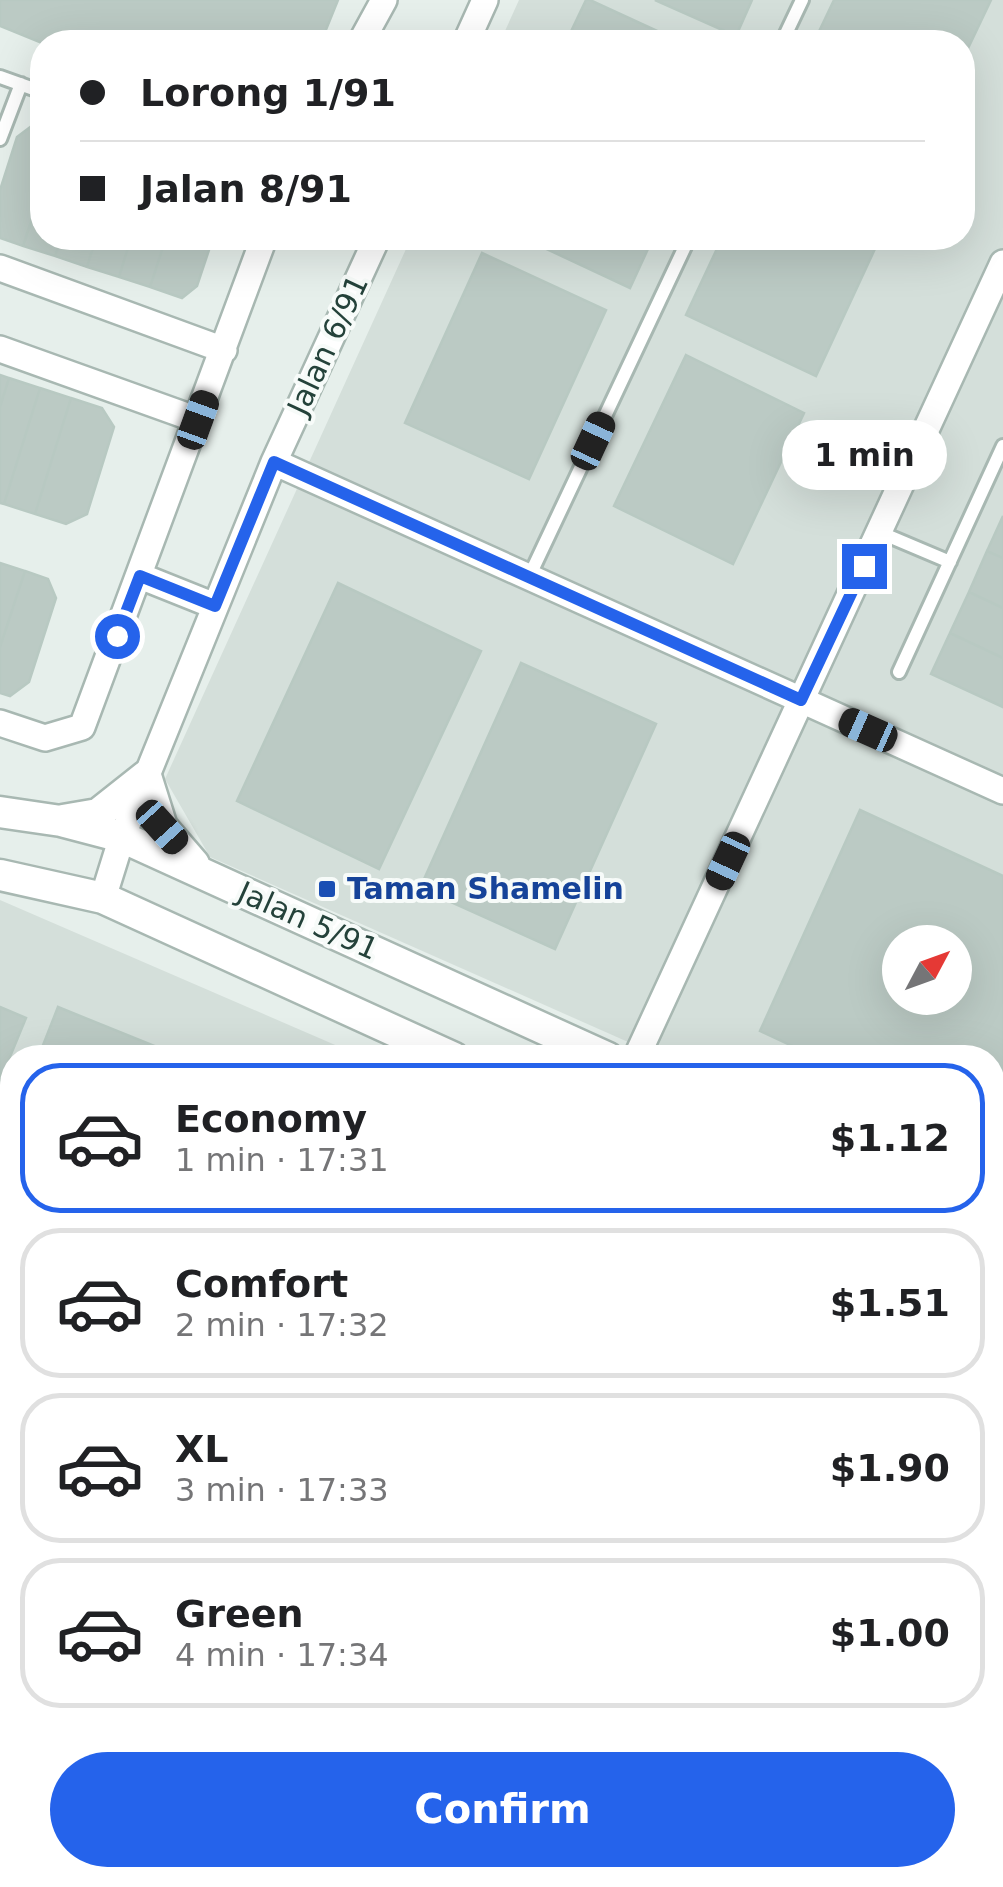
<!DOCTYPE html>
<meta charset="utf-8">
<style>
:root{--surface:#fff;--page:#f2f2f2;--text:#202124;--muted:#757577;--line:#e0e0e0;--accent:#2563eb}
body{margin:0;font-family:"DejaVu Sans",sans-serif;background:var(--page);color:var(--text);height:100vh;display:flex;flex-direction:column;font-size:38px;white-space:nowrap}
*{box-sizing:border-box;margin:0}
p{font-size:32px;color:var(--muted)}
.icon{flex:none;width:55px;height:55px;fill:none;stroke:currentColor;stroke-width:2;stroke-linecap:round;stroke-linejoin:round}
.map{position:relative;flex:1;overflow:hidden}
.panel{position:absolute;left:0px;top:1045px;width:1005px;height:842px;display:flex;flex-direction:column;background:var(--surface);border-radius:40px 40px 0 0;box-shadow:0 10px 40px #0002}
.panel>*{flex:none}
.top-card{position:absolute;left:30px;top:30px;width:945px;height:220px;border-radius:40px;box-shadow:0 10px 40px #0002;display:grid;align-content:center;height:220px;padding:0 50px;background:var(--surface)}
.needle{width:65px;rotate:49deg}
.tools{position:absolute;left:882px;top:925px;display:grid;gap:20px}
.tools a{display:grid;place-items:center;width:90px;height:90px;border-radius:50%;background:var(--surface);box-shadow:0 10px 40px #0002;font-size:50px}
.end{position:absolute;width:45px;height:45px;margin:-22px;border:12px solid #2563eb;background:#fff;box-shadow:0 0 0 5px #fff}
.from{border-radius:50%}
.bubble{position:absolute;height:70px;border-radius:35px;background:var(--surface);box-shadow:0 10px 40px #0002;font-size:32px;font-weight:800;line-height:70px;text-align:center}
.car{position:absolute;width:30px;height:60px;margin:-30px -15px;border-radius:12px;box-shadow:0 0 8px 2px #0007;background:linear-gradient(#222 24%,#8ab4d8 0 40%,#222 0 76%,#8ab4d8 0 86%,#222 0)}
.top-card b{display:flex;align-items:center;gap:35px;height:95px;font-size:38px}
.top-card b+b{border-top:2px solid var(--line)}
.top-card i{width:25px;height:25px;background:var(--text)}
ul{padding:18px 0 0;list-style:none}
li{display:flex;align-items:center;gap:30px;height:150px;margin:0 20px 15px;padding:0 30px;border:5px solid var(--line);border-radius:40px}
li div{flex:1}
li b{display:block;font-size:38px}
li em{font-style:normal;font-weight:800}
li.active{border-color:var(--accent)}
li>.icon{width:90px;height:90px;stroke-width:1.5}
.cta{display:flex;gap:20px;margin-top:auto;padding:20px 50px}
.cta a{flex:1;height:115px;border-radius:60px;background:var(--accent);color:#fff;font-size:40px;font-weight:800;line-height:115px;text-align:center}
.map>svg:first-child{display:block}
.built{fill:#d4dfda;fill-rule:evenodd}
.building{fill:#bbcac4;stroke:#b8c9c2;stroke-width:2.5;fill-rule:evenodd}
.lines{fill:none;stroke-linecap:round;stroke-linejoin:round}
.service-casing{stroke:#a8b8b2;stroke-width:18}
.minor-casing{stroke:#a8b8b2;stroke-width:30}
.tertiary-casing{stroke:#a8b8b2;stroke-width:35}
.service{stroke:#fff;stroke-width:12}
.minor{stroke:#fff;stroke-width:25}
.tertiary{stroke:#fff;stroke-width:30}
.route{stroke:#2563eb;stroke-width:12}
.transit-dot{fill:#1a4fb4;stroke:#f7fbf9;stroke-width:4}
.labels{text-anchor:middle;stroke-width:8;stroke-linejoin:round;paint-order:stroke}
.street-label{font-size:30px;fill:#24423a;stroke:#f7fbf9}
.transit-label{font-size:30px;font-weight:bold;fill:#164399;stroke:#f7fbf9;text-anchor:start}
</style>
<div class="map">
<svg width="1003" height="1887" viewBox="0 0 1003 1887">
<rect width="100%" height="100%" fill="#e6efeb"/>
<!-- built -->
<path class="built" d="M519,0H1003V1209L993,1204L992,1058L662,1057L210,857L165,779L411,238H962V42H500ZM900,942H955V998H900Z
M0,900L363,1057L12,1058V1432L0,1427Z
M992,1337L1003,1341V1525L993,1530Z"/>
<!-- building -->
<path class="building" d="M0,0H338L321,42L42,43L0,26Z
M586,0H590L681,42H566Z
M655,0H752L736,36Z
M834,0H991L962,61V42H814Z
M33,125L42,129V188L23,246L0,238V190L17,137Z
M42,188V238H61L55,256L23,246Z
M61,238H96L87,267L55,256Z
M96,238H131L119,277L87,267Z
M131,238H166L150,287L119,277Z
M166,238H213L197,286L182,298L150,287Z
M523,238H653L630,288Z
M722,238H880L816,376L686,315Z
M482,253L606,310L529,479L405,423Z
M686,355L804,413L733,564L614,506Z
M0,375L9,378L0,407Z
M9,378L40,388L4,504L0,503V407Z
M40,388L71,398L35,514L4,504Z
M71,398L102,408L114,427L87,514L66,524L35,514Z
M1003,516V558L987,551Z
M987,551L1003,558V608L969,592Z
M0,563L25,571L0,647Z
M25,571L48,579L56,598L29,682L10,696L0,693V647Z
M338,583L481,651L379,869L237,801Z
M969,592L1003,608V658L950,633Z
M950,633L1003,658V707L931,674Z
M521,663L656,724L555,949L420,888Z
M860,810L1003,876V1142L992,1137V1058H818L760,1031ZM900,942H955V998H900Z
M0,1007L26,1018L0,1081Z
M58,1007L184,1058H38Z
M12,1122V1150L3,1146Z
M0,1181L12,1186V1348L0,1343Z
M992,1404L1003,1409V1496L998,1507L992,1505Z
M0,1527L12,1533V1701L0,1703Z
M12,1701V1875H220L222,1887H0V1703Z
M992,1782L1003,1787L992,1812Z
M1003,1790V1856L992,1851V1812Z
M220,1875H278L267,1887H222Z
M405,1875H435L440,1887H410Z
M405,1875L410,1887H380V1885Z
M435,1875H464L469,1887H440Z
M464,1875H495L500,1887H469Z
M495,1875H524L529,1887H500Z
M524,1875H554L559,1887H529Z
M554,1875H584L588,1885L559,1887Z
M584,1875H612L588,1885Z"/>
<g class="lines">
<defs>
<path id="service" d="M782,42L802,0
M0,77L42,92
M0,139L21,84
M879,532L950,562
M529,577L689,238
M899,672L1003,446
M992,1180L1003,1183
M0,1504L12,1509
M320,1887L332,1875"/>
<path id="minor" d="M361,42L384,0
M466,42L485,0
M0,268L224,350
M0,349L198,420
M274,462L1003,791
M140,576L215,606
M0,723L45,738L82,727L264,238
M103,898L122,837L274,462L377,238
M636,1058L1003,263
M0,1459L12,1464
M992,1567L1003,1563
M919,1875L944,1887
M730,1887L762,1875"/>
<path id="tertiary" d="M0,812L61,821L122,837L608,1058
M63,820L98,814L146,776L162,827L194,864
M0,875L103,898L454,1058
M992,1232L1003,1237
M992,1302L1003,1307"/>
</defs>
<!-- service casing -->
<use href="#service" class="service-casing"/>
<!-- minor casing -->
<use href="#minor" class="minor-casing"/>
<!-- tertiary casing -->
<use href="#tertiary" class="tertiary-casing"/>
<!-- service -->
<use href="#service" class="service"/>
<!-- minor -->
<use href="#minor" class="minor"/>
<!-- tertiary -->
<use href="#tertiary" class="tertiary"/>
</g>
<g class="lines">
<!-- route -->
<path class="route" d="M117,636L140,576L215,606L274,462L801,700L864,566"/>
</g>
<!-- markers -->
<rect class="transit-dot" x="317" y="879" width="20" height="20" rx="5"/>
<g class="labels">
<!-- street labels -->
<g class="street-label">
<text transform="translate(328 345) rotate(-65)" y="10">Jalan 6/91</text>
<text transform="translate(308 921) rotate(24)" y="10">Jalan 5/91</text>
</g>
<!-- transit labels -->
<g class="transit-label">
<text x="347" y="899">Taman Shamelin</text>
</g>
</g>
</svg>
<div class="tools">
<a><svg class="needle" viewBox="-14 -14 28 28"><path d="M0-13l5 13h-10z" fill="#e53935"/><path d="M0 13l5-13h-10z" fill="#757577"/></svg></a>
</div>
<i class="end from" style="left:117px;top:636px"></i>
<i class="end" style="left:864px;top:566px"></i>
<div class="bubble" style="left:782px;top:420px;width:165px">1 min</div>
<i class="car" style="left:198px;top:420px;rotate:20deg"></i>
<i class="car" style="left:593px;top:441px;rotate:25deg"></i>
<i class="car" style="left:868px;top:730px;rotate:294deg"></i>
<i class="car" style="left:162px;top:827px;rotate:138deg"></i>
<i class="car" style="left:728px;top:861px;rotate:205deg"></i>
<div class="top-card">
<b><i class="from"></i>Lorong 1/91</b>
<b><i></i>Jalan 8/91</b>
</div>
<section class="panel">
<ul>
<li class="active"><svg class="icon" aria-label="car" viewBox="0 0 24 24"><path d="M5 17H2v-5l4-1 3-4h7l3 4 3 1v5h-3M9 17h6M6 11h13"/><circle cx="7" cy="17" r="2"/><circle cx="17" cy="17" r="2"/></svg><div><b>Economy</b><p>1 min · 17:31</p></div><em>$1.12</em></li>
<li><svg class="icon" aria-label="car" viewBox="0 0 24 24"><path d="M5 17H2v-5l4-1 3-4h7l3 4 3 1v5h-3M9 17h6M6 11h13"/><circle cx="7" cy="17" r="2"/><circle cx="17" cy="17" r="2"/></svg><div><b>Comfort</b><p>2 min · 17:32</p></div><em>$1.51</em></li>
<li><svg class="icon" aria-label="car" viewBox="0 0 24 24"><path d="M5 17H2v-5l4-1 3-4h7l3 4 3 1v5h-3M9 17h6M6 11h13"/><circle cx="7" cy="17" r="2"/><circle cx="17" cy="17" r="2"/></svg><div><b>XL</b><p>3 min · 17:33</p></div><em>$1.90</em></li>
<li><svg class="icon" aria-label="car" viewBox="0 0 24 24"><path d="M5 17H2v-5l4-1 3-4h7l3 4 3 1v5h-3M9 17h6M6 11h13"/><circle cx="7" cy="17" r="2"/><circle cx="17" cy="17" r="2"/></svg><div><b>Green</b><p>4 min · 17:34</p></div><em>$1.00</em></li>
</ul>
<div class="cta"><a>Confirm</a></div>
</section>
</div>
